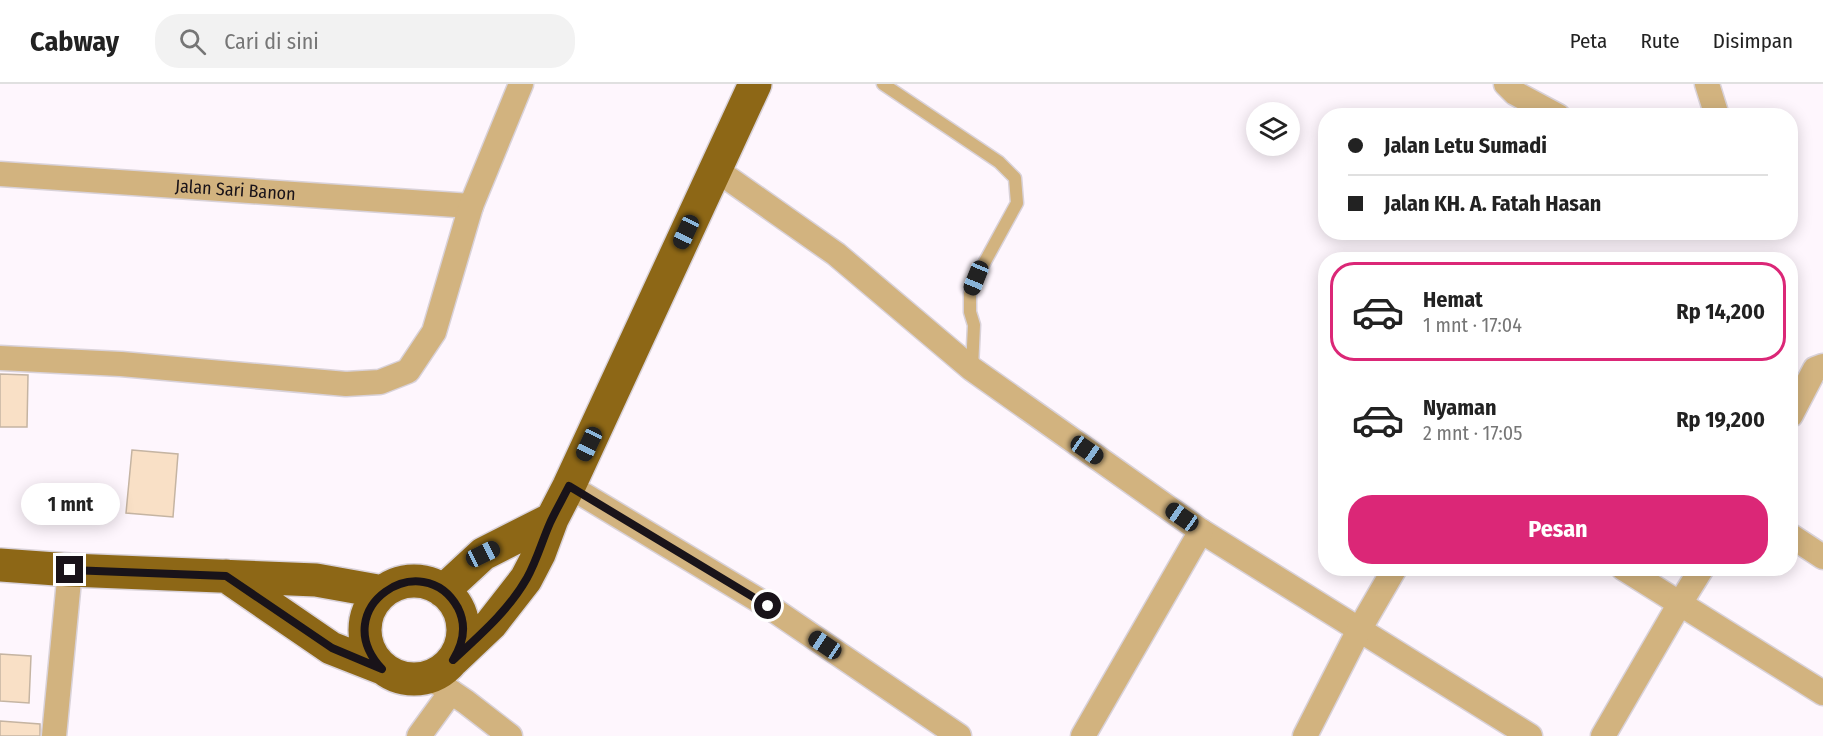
<!DOCTYPE html>
<html lang="id">
<meta charset="utf-8">
<style>
:root{--surface:#fff;--page:#f2f2f2;--text:#222;--muted:#767676;--line:#e0e0e0;--accent:#db2777}
body{margin:0;font-family:"Fira Sans Condensed",sans-serif;background:var(--page);color:var(--text);height:100vh;display:flex;flex-direction:column;font-size:22px;white-space:nowrap}
*{box-sizing:border-box;margin:0}
p{font-size:20px;color:var(--muted)}
.icon{flex:none;width:33px;height:33px;fill:none;stroke:currentColor;stroke-width:2;stroke-linecap:round;stroke-linejoin:round}
.map{position:relative;flex:1;overflow:hidden}
.sheet{position:absolute;left:1318px;top:168px;width:480px;height:324px;display:flex;flex-direction:column;background:var(--surface);border-radius:24px;box-shadow:0 3px 15px #0003}
.sheet>*{flex:none}
.guide{position:absolute;left:1318px;top:24px;width:480px;height:132px;border-radius:24px;box-shadow:0 3px 15px #0003;display:grid;align-content:center;height:132px;padding:0 30px;background:var(--surface)}
.tools{position:absolute;left:1246px;top:18px;display:grid;gap:12px}
.tools a{display:grid;place-items:center;width:54px;height:54px;border-radius:50%;background:var(--surface);box-shadow:0 3px 15px #0003;font-size:30px}
.end{position:absolute;width:27px;height:27px;margin:-14px;border:8px solid #191319;background:#fff;box-shadow:0 0 0 3px #fff}
.from{border-radius:50%}
.bubble{position:absolute;height:42px;border-radius:21px;background:var(--surface);box-shadow:0 3px 15px #0003;font-size:20px;font-weight:700;line-height:42px;text-align:center}
.car{position:absolute;width:18px;height:36px;margin:-18px -9px;border-radius:8px;box-shadow:0 0 4px 2px #0007;background:linear-gradient(#222 24%,#8ab4d8 0 40%,#222 0 76%,#8ab4d8 0 86%,#222 0)}
.guide b{display:flex;align-items:center;gap:21px;height:57px;font-size:22px}
.guide b+b{border-top:2px solid var(--line)}
.guide i{width:15px;height:15px;background:var(--text)}
ul{padding:10px 0 0;list-style:none}
li{display:flex;align-items:center;gap:18px;height:99px;margin:0 12px 9px;padding:0 18px;border:3px solid transparent;border-radius:24px}
li div{flex:1}
li b{display:block;font-size:22px}
li em{font-style:normal;font-weight:700}
li.selected{border-color:var(--accent)}
li>.icon{width:54px;height:54px;stroke-width:1.5}
.cta{display:flex;gap:12px;margin-top:auto;padding:12px 30px}
.cta a{flex:1;height:69px;border-radius:24px;background:var(--accent);color:#fff;font-size:24px;font-weight:700;line-height:69px;text-align:center}
header{display:flex;align-items:center;gap:36px;box-sizing:border-box;height:84px;padding:0 30px;background:var(--surface);border-bottom:2px solid var(--line)}
header strong{font-size:28px}
nav{display:flex;gap:33px;margin-inline-start:auto;font-size:21px}
.search{width:420px;height:54px;background:var(--page);display:flex;align-items:center;gap:15px;box-sizing:border-box;padding:0 21px;border-radius:24px;color:var(--muted);font-size:22px}
.map>svg:first-child{display:block}
.building{fill:#f9e0c6;stroke:#c5b4a2;stroke-width:1.5}
.lines{fill:none;stroke-linecap:round;stroke-linejoin:round}
.lane-casing{stroke:#d9d2d9;stroke-width:15}
.street-casing{stroke:#d9d2d9;stroke-width:27}
.highway-casing{stroke:#d9d2d9;stroke-width:36}
.lane{stroke:#d2b37f;stroke-width:12}
.street{stroke:#d2b37f;stroke-width:24}
.highway{stroke:#8d6716;stroke-width:33}
.route{stroke:#191319;stroke-width:8}
.labels{text-anchor:middle;stroke-width:4.5;stroke-linejoin:round;paint-order:stroke}
.street-label{font-size:18px;fill:#191319;stroke:#fff}
</style>
<header>
<strong>Cabway</strong>
<div class="search"><svg class="icon" aria-label="search" viewBox="0 0 24 24"><circle cx="10" cy="10" r="6"/><path d="M15 15l6 6"/></svg>Cari di sini</div>
<nav><a>Peta</a><a>Rute</a><a>Disimpan</a></nav>
</header>
<div class="map">
<svg width="1823" height="652" viewBox="0 0 1823 652">
<rect width="100%" height="100%" fill="#fef6fd"/>
<!-- building -->
<path class="building" d="M0,290L28,291L27,343H0Z
M132,366L178,370L173,433L126,429Z
M0,570L31,572L29,619L0,617Z
M0,637L40,640V652H0Z"/>
<g class="lines">
<defs>
<path id="lane" d="M883,0L999,78L1015,94L1017,119L976,194L970,210V228L974,241L972,284"/>
<g id="street">
<path d="M1506,0L1515,9L1558,32"/>
<path d="M1707,0L1717,32"/>
<path d="M715,85L836,170L972,285L1201,447L1530,652"/>
<path id="s1" d="M0,90L471,122"/>
<path d="M0,274L121,280L346,300L380,298L408,287L434,248L471,122L521,0"/>
<path d="M1791,331L1815,285L1823,282"/>
<path d="M569,402L768,522L959,652"/>
<path d="M1791,452L1823,473"/>
<path d="M1623,484L1823,609"/>
<path d="M429,593L466,618L510,652"/>
<path d="M54,652L70,486"/>
<path d="M419,652L451,608"/>
<path d="M1083,652L1201,447"/>
<path d="M1305,652L1359,546L1395,484"/>
<path d="M1603,652L1679,521L1702,484"/>
</g>
<path id="highway" d="M0,481L70,486L316,496L383,508
M226,492L331,564L382,584
M365 546a49 49 0 1 1 98 0a49 49 0 1 1-98 0Z
M443,507L483,470L552,435
M453,576L491,540L526,495L539,470L552,435L569,402L755,0"/>
</defs>
<!-- lane casing -->
<use href="#lane" class="lane-casing"/>
<!-- street casing -->
<use href="#street" class="street-casing"/>
<!-- highway casing -->
<use href="#highway" class="highway-casing"/>
<!-- lane -->
<use href="#lane" class="lane"/>
<!-- street -->
<use href="#street" class="street"/>
<!-- highway -->
<use href="#highway" class="highway"/>
</g>
<g class="lines">
<!-- route -->
<path class="route" d="M70,486L226,492L332,564L382,585C325,524 423,460 458,524C467,542 463,560 453,576C480,551 509,526 527,494C537,476 542,457 550,439C556,426 563,414 569,402L768,522"/>
</g>
<g class="labels">
<!-- street labels -->
<g class="street-label">
<text dy="6" stroke="none"><textPath href="#s1" startOffset="236">Jalan Sari Banon</textPath></text>
</g>
</g>
</svg>
<div class="tools">
<a><svg class="icon" aria-label="layers" viewBox="0 0 24 24"><path d="M12 4l9 5-9 5-9-5zM3 14l9 5 9-5"/></svg></a>
</div>
<i class="end from" style="left:768px;top:522px"></i>
<i class="end" style="left:70px;top:486px"></i>
<div class="bubble" style="left:21px;top:399px;width:99px">1 mnt</div>
<i class="car" style="left:686px;top:148px;rotate:205deg"></i>
<i class="car" style="left:976px;top:194px;rotate:202deg"></i>
<i class="car" style="left:589px;top:360px;rotate:205deg"></i>
<i class="car" style="left:1087px;top:366px;rotate:125deg"></i>
<i class="car" style="left:1182px;top:433px;rotate:305deg"></i>
<i class="car" style="left:483px;top:470px;rotate:64deg"></i>
<i class="car" style="left:825px;top:561px;rotate:304deg"></i>
<div class="guide">
<b><i class="from"></i>Jalan Letu Sumadi</b>
<b><i></i>Jalan KH. A. Fatah Hasan</b>
</div>
<section class="sheet">
<ul>
<li class="selected"><svg class="icon" aria-label="car" viewBox="0 0 24 24"><path d="M5 17H2v-5l4-1 3-4h7l3 4 3 1v5h-3M9 17h6M6 11h13"/><circle cx="7" cy="17" r="2"/><circle cx="17" cy="17" r="2"/></svg><div><b>Hemat</b><p>1 mnt · 17:04</p></div><em>Rp 14,200</em></li>
<li><svg class="icon" aria-label="car" viewBox="0 0 24 24"><path d="M5 17H2v-5l4-1 3-4h7l3 4 3 1v5h-3M9 17h6M6 11h13"/><circle cx="7" cy="17" r="2"/><circle cx="17" cy="17" r="2"/></svg><div><b>Nyaman</b><p>2 mnt · 17:05</p></div><em>Rp 19,200</em></li>
</ul>
<div class="cta"><a>Pesan</a></div>
</section>
</div>
